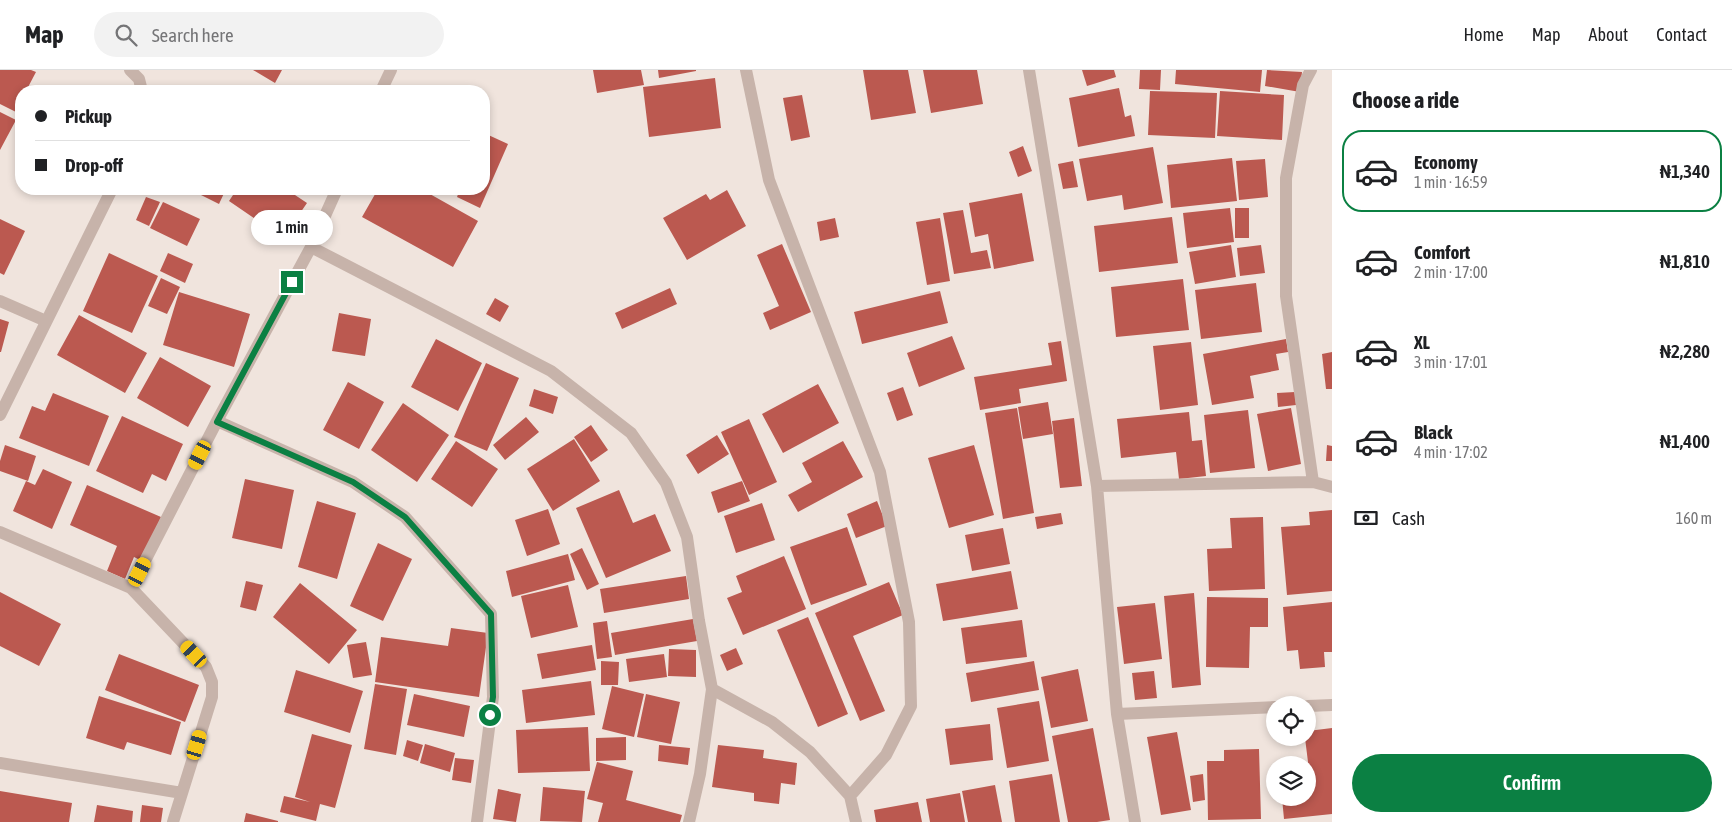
<!DOCTYPE html>
<meta charset="utf-8">
<style>
:root{--surface:#fff;--page:#f2f2f2;--text:#202124;--muted:#757577;--line:#e0e0e0;--accent:#0b8043}
body{margin:0;font-family:"Asap Condensed",sans-serif;background:var(--page);color:var(--text);height:100vh;display:flex;flex-direction:column;font-size:19px;white-space:nowrap}
*{box-sizing:border-box;margin:0}
p{font-size:16px;color:var(--muted)}
.icon{flex:none;width:28px;height:28px;fill:none;stroke:currentColor;stroke-width:2;stroke-linecap:round;stroke-linejoin:round}
.map{position:relative;flex:1;overflow:hidden}
.sheet{display:flex;flex-direction:column;background:var(--surface);width:400px}
.sheet>*{flex:none}
.top-card{position:absolute;left:15px;top:15px;width:475px;height:110px;border-radius:20px;box-shadow:0 2px 8px #0003;display:grid;align-content:center;height:110px;padding:0 20px;background:var(--surface)}
.tools{position:absolute;left:1266px;top:626px;display:grid;gap:10px}
.tools a{display:grid;place-items:center;width:50px;height:50px;border-radius:50%;background:var(--surface);box-shadow:0 2px 8px #0003;font-size:25px}
.end{position:absolute;width:22px;height:22px;margin:-11px;border:6px solid #0b8043;background:#fff;box-shadow:0 0 0 2px #fff}
.from{border-radius:50%}
.bubble{position:absolute;height:35px;border-radius:18px;background:var(--surface);box-shadow:0 2px 8px #0003;font-size:16px;font-weight:600;line-height:35px;text-align:center}
.car{position:absolute;width:15px;height:30px;margin:-15px -8px;border-radius:6px;box-shadow:0 0 4px 1px #0007;background:linear-gradient(#f5c518 24%,#345 0 40%,#f5c518 0 76%,#345 0 86%,#f5c518 0)}
.top-card b{display:flex;align-items:center;gap:18px;height:48px;font-size:19px}
.top-card b+b{border-top:1px solid var(--line)}
.top-card i{width:12px;height:12px;background:var(--text)}
ul{padding:0;list-style:none}
li{display:flex;align-items:center;gap:15px;height:82px;margin:0 10px 8px;padding:0 10px;border:2px solid transparent;border-radius:20px}
li div{flex:1}
li b{display:block;font-size:19px}
li em{font-style:normal;font-weight:600}
li.active{border-color:var(--accent)}
li>.icon{width:45px;height:45px;stroke-width:1.5}
h2{padding:0 20px;font-size:22px;line-height:60px}
.pay{display:flex;align-items:center;gap:12px;height:55px;padding:0 20px;font-size:19px}
.pay p{margin-inline-start:auto}
.action{display:flex;gap:10px;margin-top:auto;padding:10px 20px}
.action a{flex:1;height:58px;border-radius:30px;background:var(--accent);color:#fff;font-size:20px;font-weight:600;line-height:58px;text-align:center}
header{display:flex;align-items:center;gap:30px;box-sizing:border-box;height:70px;padding:0 25px;background:var(--surface);border-bottom:1px solid var(--line)}
header strong{font-size:24px}
nav{display:flex;gap:28px;margin-inline-start:auto;font-size:18px}
.search{width:350px;height:45px;background:var(--page);display:flex;align-items:center;gap:12px;box-sizing:border-box;padding:0 18px;border-radius:28px;color:var(--muted);font-size:19px}
main{display:flex;flex:1;min-height:0}
.map>svg:first-child{display:block}
.building{fill:#bb5950}
.lines{fill:none;stroke-linecap:round;stroke-linejoin:round}
.minor{stroke:#c7b3aa;stroke-width:12}
.route{stroke:#0b8043;stroke-width:6}
</style>
<header>
<strong>Map</strong>
<div class="search"><svg class="icon" aria-label="search" viewBox="0 0 24 24"><circle cx="10" cy="10" r="6"/><path d="M15 15l6 6"/></svg>Search here</div>
<nav><a>Home</a><a>Map</a><a>About</a><a>Contact</a></nav>
</header>
<main>
<div class="map">
<svg width="1332" height="752" viewBox="0 0 1332 752">
<rect width="100%" height="100%" fill="#f0e4dd"/>
<!-- building -->
<path class="building" d="M0,0H31L36,2L26,21H21V32L16,42L0,34Z
M253,0H282L275,13Z
M593,0H641L644,15L597,23Z
M658,0H696V1L659,8Z
M863,0H908L916,43L871,50Z
M923,0H977L983,34L931,43Z
M1082,0H1114L1116,7L1087,16Z
M1140,0H1161L1160,20L1139,19Z
M1176,0H1262L1260,22L1175,14Z
M1267,0L1302,2L1300,22L1265,16Z
M715,8L721,58L649,67L643,17Z
M1119,18L1125,47L1131,45L1135,66L1078,77L1069,28Z
M1150,21L1217,23L1215,68L1148,65Z
M1220,21L1284,25L1282,70L1217,66Z
M802,25L810,67L791,71L783,28Z
M0,42L16,50L0,80Z
M484,63L508,74L480,138L457,127L460,119H484Z
M1023,76L1032,101L1018,107L1009,82Z
M1153,77L1163,133L1124,140L1122,125L1087,131L1079,89Z
M1232,88L1237,131L1171,138L1167,95Z
M1265,89L1268,127L1239,130L1236,91Z
M1073,91L1078,117L1063,119L1058,94Z
M202,119H226L219,134L199,124Z
M237,119H286L307,133L283,168L229,131Z
M378,119H421L478,151L453,197L362,147Z
M727,120L746,156L687,190L663,148L706,124L710,130Z
M1022,123L1034,191L994,199L988,164L975,167L969,133Z
M146,127L160,132L149,156L136,150Z
M163,132L200,149L187,176L150,158Z
M1230,138L1234,172L1187,178L1183,143Z
M1235,138H1249V168H1235Z
M963,140L971,183L987,180L991,198L954,204L943,143Z
M1172,147L1178,193L1099,202L1094,156Z
M835,148L839,167L820,171L817,152Z
M940,148L950,211L927,215L916,152Z
M0,149L25,161L4,205L0,203Z
M782,174L811,242L770,260L763,243L779,236L757,185Z
M1231,175L1236,207L1195,214L1189,182Z
M1261,175L1265,203L1240,206L1237,178Z
M109,183L158,206L132,263L83,241Z
M168,183L193,194L185,213L160,201Z
M161,208L180,217L167,244L148,236Z
M1183,209L1189,260L1116,267L1111,217Z
M1256,213L1262,262L1201,269L1195,220Z
M670,218L677,234L622,259L615,243Z
M940,221L948,253L862,274L854,242Z
M179,222L250,244L234,297L163,275Z
M495,228L509,236L500,252L486,244Z
M339,243L371,249L365,286L332,281Z
M79,245L147,283L125,323L57,285Z
M0,249L9,252L1,282H0Z
M952,266L965,299L919,317L907,283Z
M436,269L482,293L458,341L411,317Z
M1286,269L1288,282L1276,284L1279,300L1250,306L1254,328L1212,335L1203,284Z
M1061,271L1067,311L1019,319L1021,333L980,340L974,307L1052,295L1048,273Z
M1191,272L1198,335L1160,340L1153,276Z
M1332,282V319H1326L1322,284Z
M160,287L211,316L188,357L137,328Z
M486,293L519,308L487,381L454,367Z
M348,312L384,332L359,379L323,360Z
M818,314L839,353L783,383L762,344Z
M903,317L913,345L897,351L887,323Z
M534,319L558,327L553,344L529,336Z
M1295,322L1296,335L1278,337L1277,323Z
M53,323L109,346L89,396L19,368L32,336L45,341Z
M1048,332L1053,364L1023,369L1018,337Z
M403,333L449,365L417,412L371,380Z
M1017,338L1034,443L1003,449L985,343Z
M1291,338L1301,394L1268,401L1257,344Z
M1248,340L1255,398L1210,403L1204,345Z
M1189,342L1192,371L1202,370L1206,406L1179,409L1176,382L1121,388L1117,349Z
M122,346L183,374L166,411L152,404L143,423L96,401Z
M526,347L539,362L505,390L493,375Z
M1074,348L1082,416L1060,418L1052,351Z
M749,349L777,412L749,425L721,362Z
M591,355L608,380L591,392L574,367Z
M717,365L729,384L698,404L686,385Z
M574,369L600,411L553,441L527,399Z
M456,371L498,399L472,437L431,409Z
M843,371L863,407L798,442L788,425L812,412L802,393Z
M5,375L36,386L28,411L0,401V391Z
M974,375L994,445L949,458L928,388Z
M1327,375L1332,376V391H1326Z
M43,399L72,412L52,459L13,441L26,411L35,415Z
M245,409L294,420L282,479L232,468Z
M742,411L750,431L718,443L711,422Z
M87,415L161,447L142,491L134,487L125,509L107,501L117,476L70,455Z
M619,420L633,453L655,444L671,481L606,508L576,438Z
M317,431L356,443L337,509L298,497Z
M877,431L887,456L856,468L847,444Z
M762,433L775,470L736,483L724,446Z
M548,439L560,474L527,486L515,450Z
M1332,440V521L1287,525L1281,457L1310,455L1309,442Z
M1061,443L1063,454L1037,459L1035,447Z
M1263,447L1265,519L1209,521L1207,479L1232,478L1230,448Z
M847,457L867,515L811,535L790,477Z
M1003,458L1010,494L972,501L965,465Z
M378,473L412,489L383,551L350,536Z
M582,478L599,514L587,520L570,484Z
M568,484L575,510L512,527L506,501Z
M784,486L806,539L743,565L727,528L742,522L736,506Z
M1011,501L1018,539L943,551L936,514Z
M686,506L689,529L604,543L600,519Z
M246,511L263,515L256,541L240,537Z
M889,512L903,545L853,566L885,641L860,651L815,543Z
M300,513L357,560L329,594L273,547Z
M568,515L578,557L531,568L521,526Z
M0,522L61,554L39,596L0,576Z
M1194,523L1201,615L1172,618L1164,526Z
M1207,527L1268,528V557H1250L1249,598L1206,597Z
M1332,532V582H1324L1325,597L1300,599L1298,580L1287,581L1283,537Z
M1155,533L1162,589L1124,594L1117,537Z
M808,547L848,644L818,657L777,560Z
M693,549L697,571L615,585L611,563Z
M1022,550L1027,587L966,594L961,558Z
M607,551L612,587L597,589L593,553Z
M451,558L488,563L479,627L375,612L381,567L448,576Z
M366,572L372,605L353,608L347,575Z
M592,575L596,600L542,609L537,584Z
M736,578L743,594L727,601L720,585Z
M669,579L696,580V607L668,606Z
M119,584L199,615L185,652L105,620Z
M664,584L667,607L629,612L626,589Z
M601,591L619,592L618,615H601Z
M1034,591L1039,620L971,632L966,603Z
M1078,599L1088,651L1051,658L1041,607Z
M296,600L363,621L350,663L284,642Z
M1154,601L1157,628L1135,630L1132,603Z
M591,611L595,645L526,653L522,620Z
M375,614L407,619L396,685L364,679Z
M612,616L644,624L634,667L602,659Z
M414,624L470,636L464,667L407,655Z
M646,624L680,632L671,674L637,667Z
M99,626L181,652L171,685L127,672L124,680L86,668Z
M1039,631L1049,691L1007,698L997,638Z
M990,654L993,690L950,695L945,659Z
M588,657L590,701L518,703L516,660Z
M1093,658L1110,750L1097,752H1068L1052,666Z
M1332,658V744L1284,749L1282,728H1308V717L1311,716L1305,668H1308V661Z
M1177,662L1191,740L1161,745L1147,667Z
M312,664L352,675L335,738L320,734L316,751L280,742L284,726L310,732L295,727Z
M626,667V690L596,691V668Z
M407,670L423,675L418,691L403,686Z
M425,674L455,683L450,702L420,693Z
M659,675L690,678L688,695L658,691Z
M718,675L764,680L763,688L797,693L795,715L781,713L779,734L754,731V723L712,717Z
M1259,679L1261,749L1208,750L1207,691H1224V680Z
M455,688L474,690L471,713L452,710Z
M597,692L633,701L626,730L682,745L680,752H598L603,733L587,729Z
M1052,704L1060,752H1015L1009,711Z
M1203,704L1205,730L1193,732L1190,706Z
M995,715L1002,752H968L962,721Z
M543,717L585,721L582,752L540,751Z
M498,719L521,724L516,752L493,749Z
M0,721L72,733L69,752H0Z
M960,723L965,752H930L926,729Z
M918,732L922,752H876L874,740Z
M97,735L133,741L132,752H94Z
M142,735L163,738L161,752H140Z
M246,743L278,751V752H244Z"/>
<g class="lines">
<!-- minor -->
<path class="minor" d="M130,0L139,9L142,21
M746,0L769,110L880,402L909,552L911,636L886,685L850,726
M1029,0L1097,416
M1311,0L1303,15L1286,108V226L1313,412
M381,21L391,0
M311,177L551,301L631,363L666,413L687,467L699,551L712,619L700,704L689,752
M0,231L46,251
M0,345L112,119
M217,351L353,412L405,447L491,544L493,627L477,752
M0,462L131,518L206,597L212,612V627L173,752
M131,518L217,351L311,177L337,119
M712,619L772,652L810,682L850,726L856,752
M1308,636L1332,635
M1117,644L1275,637
M0,693L182,723
M1135,752L1117,644L1097,416L1313,412L1332,417"/>
</g>
<g class="lines">
<!-- route -->
<path class="route" d="M292,212L217,352L353,412L405,447L491,544L493,627L490,645"/>
</g>
</svg>
<div class="tools">
<a><svg class="icon" aria-label="locate" viewBox="0 0 24 24"><circle cx="12" cy="12" r="6"/><path d="M12 2v4M12 18v4M2 12h4M18 12h4"/></svg></a>
<a><svg class="icon" aria-label="layers" viewBox="0 0 24 24"><path d="M12 4l9 5-9 5-9-5zM3 14l9 5 9-5"/></svg></a>
</div>
<i class="end from" style="left:490px;top:645px"></i>
<i class="end" style="left:292px;top:212px"></i>
<div class="bubble" style="left:251px;top:140px;width:82px">1 min</div>
<i class="car" style="left:200px;top:385px;rotate:207deg"></i>
<i class="car" style="left:140px;top:502px;rotate:27deg"></i>
<i class="car" style="left:194px;top:584px;rotate:317deg"></i>
<i class="car" style="left:197px;top:675px;rotate:17deg"></i>
<div class="top-card">
<b><i class="from"></i>Pickup</b>
<b><i></i>Drop-off</b>
</div>
</div>
<section class="sheet">
<h2>Choose a ride</h2>
<ul>
<li class="active"><svg class="icon" aria-label="car" viewBox="0 0 24 24"><path d="M5 17H2v-5l4-1 3-4h7l3 4 3 1v5h-3M9 17h6M6 11h13"/><circle cx="7" cy="17" r="2"/><circle cx="17" cy="17" r="2"/></svg><div><b>Economy</b><p>1 min · 16:59</p></div><em>₦1,340</em></li>
<li><svg class="icon" aria-label="car" viewBox="0 0 24 24"><path d="M5 17H2v-5l4-1 3-4h7l3 4 3 1v5h-3M9 17h6M6 11h13"/><circle cx="7" cy="17" r="2"/><circle cx="17" cy="17" r="2"/></svg><div><b>Comfort</b><p>2 min · 17:00</p></div><em>₦1,810</em></li>
<li><svg class="icon" aria-label="car" viewBox="0 0 24 24"><path d="M5 17H2v-5l4-1 3-4h7l3 4 3 1v5h-3M9 17h6M6 11h13"/><circle cx="7" cy="17" r="2"/><circle cx="17" cy="17" r="2"/></svg><div><b>XL</b><p>3 min · 17:01</p></div><em>₦2,280</em></li>
<li><svg class="icon" aria-label="car" viewBox="0 0 24 24"><path d="M5 17H2v-5l4-1 3-4h7l3 4 3 1v5h-3M9 17h6M6 11h13"/><circle cx="7" cy="17" r="2"/><circle cx="17" cy="17" r="2"/></svg><div><b>Black</b><p>4 min · 17:02</p></div><em>₦1,400</em></li>
</ul>
<div class="pay"><svg class="icon" aria-label="cash" viewBox="0 0 24 24"><path d="M3 7h18v10H3z"/><circle cx="12" cy="12" r="2"/></svg>Cash<p>160 m</p></div>
<div class="action"><a>Confirm</a></div>
</section>
</main>
